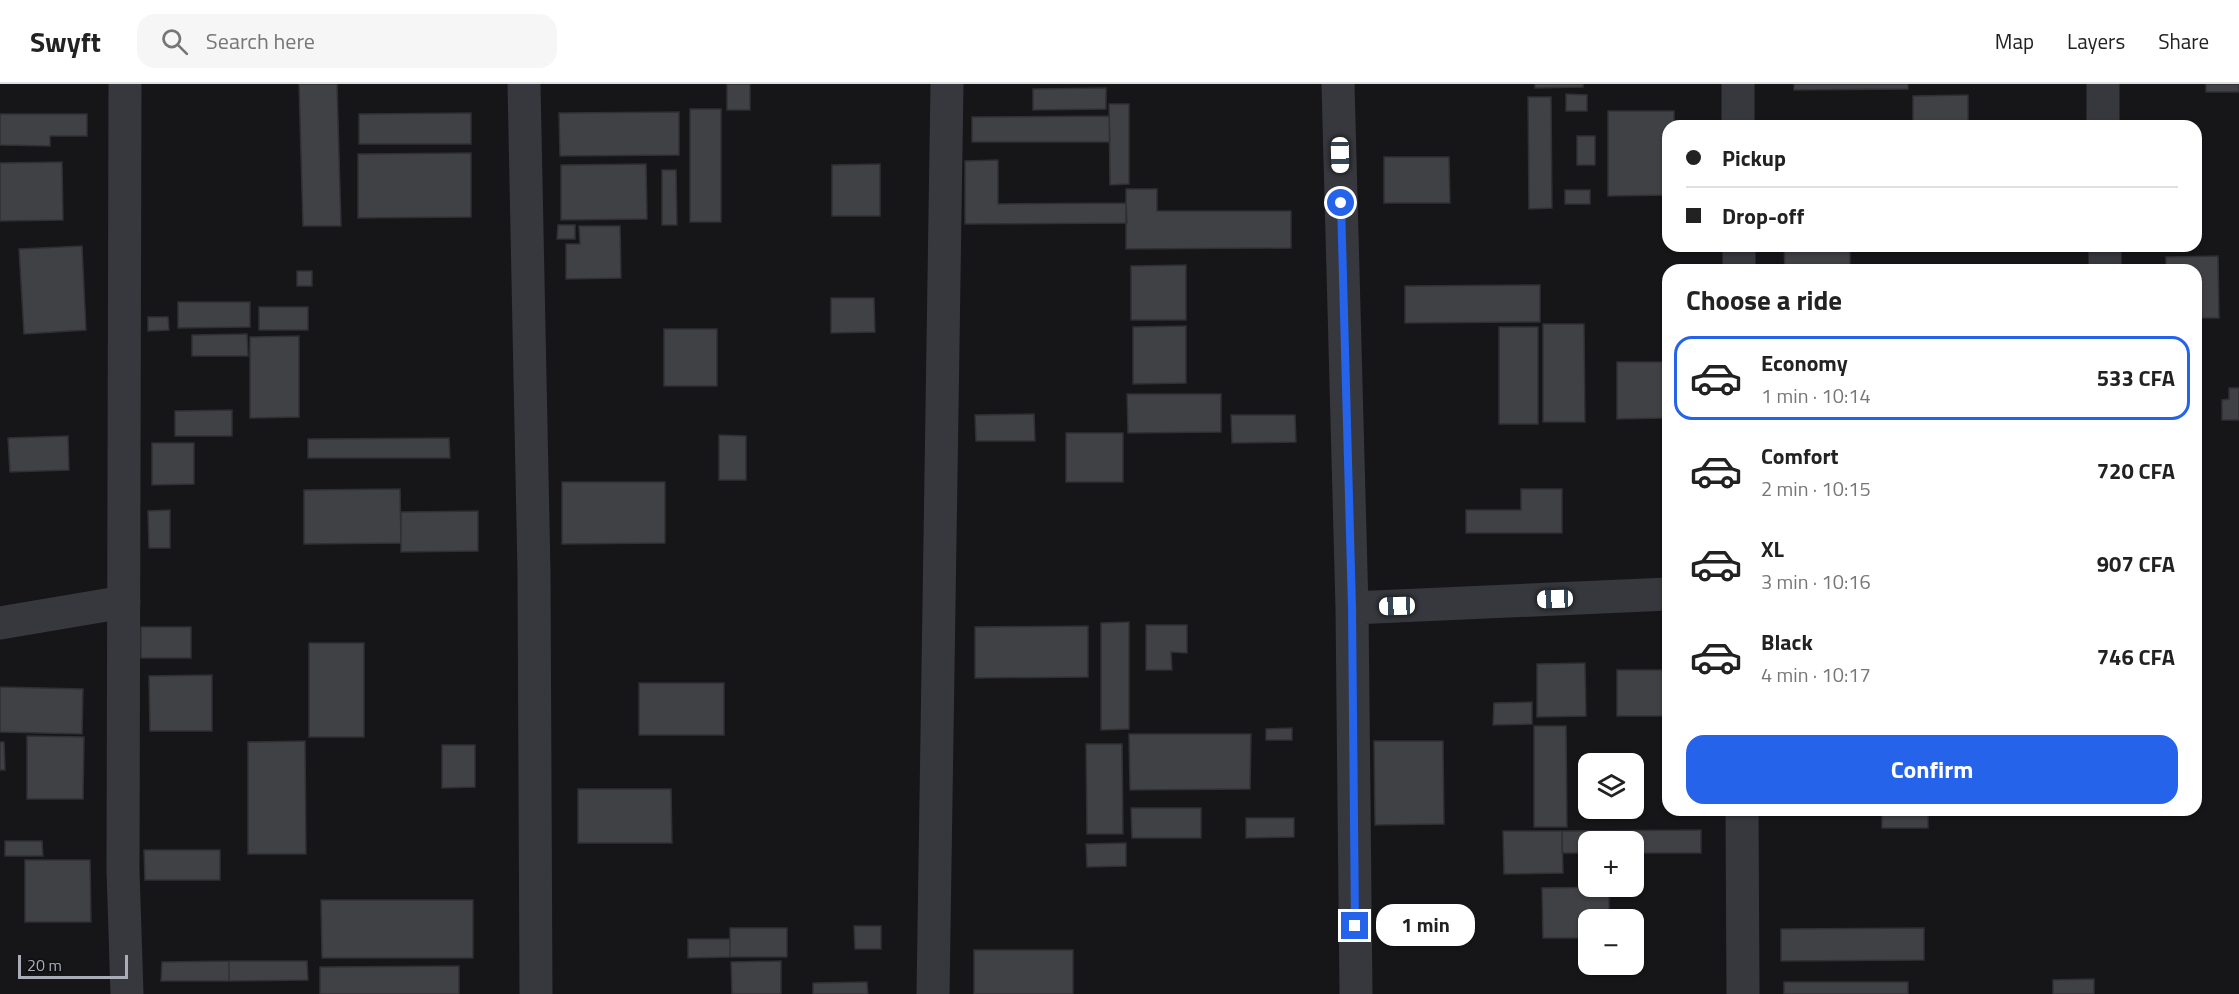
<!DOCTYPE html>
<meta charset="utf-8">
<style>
:root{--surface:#fff;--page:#f6f6f6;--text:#222;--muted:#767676;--line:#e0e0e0;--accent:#2563eb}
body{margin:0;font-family:"Titillium Web",sans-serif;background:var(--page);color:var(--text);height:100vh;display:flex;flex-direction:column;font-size:22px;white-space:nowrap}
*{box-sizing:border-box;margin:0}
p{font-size:20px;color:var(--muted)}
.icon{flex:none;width:33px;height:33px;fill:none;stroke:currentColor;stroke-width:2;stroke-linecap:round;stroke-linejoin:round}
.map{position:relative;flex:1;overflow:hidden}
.side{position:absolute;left:1662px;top:180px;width:540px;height:552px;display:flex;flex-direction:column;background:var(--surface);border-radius:18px;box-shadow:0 2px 4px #0004}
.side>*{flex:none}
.top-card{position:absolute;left:1662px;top:36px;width:540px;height:132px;border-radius:18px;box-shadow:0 2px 4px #0004;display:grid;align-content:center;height:132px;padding:0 24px;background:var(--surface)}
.fabs{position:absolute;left:1578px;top:669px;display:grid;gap:12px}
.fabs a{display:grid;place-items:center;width:66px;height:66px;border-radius:12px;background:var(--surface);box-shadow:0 2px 4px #0004;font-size:30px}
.scale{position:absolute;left:18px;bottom:15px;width:110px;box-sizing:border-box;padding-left:6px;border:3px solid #a8adb8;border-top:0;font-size:16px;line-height:21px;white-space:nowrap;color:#a8adb8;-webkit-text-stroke:4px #111113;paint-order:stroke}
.end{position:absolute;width:27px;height:27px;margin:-14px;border:8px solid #2563eb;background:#fff;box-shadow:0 0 0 3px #fff}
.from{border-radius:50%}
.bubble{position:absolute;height:42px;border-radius:18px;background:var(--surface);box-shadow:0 2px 4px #0004;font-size:20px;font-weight:700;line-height:42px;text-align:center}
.car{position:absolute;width:18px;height:36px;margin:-18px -9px;border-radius:8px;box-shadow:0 0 4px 2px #0007;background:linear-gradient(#fff 24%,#345 0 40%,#fff 0 76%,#345 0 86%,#fff 0)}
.top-card b{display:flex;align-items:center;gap:21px;height:57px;font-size:22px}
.top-card b+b{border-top:2px solid var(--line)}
.top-card i{width:15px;height:15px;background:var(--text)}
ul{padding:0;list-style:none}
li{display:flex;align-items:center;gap:18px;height:84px;margin:0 12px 9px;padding:0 12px;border:3px solid transparent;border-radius:18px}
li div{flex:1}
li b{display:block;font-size:22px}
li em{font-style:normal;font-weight:700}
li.on{border-color:var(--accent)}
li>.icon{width:54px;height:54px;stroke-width:1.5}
h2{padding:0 24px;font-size:27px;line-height:72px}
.primary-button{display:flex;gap:12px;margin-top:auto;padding:12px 24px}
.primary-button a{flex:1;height:69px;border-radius:18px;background:var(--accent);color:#fff;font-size:24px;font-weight:700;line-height:69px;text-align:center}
header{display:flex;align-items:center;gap:36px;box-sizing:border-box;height:84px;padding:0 30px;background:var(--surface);border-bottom:2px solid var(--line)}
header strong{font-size:28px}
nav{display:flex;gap:33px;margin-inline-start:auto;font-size:21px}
.search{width:420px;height:54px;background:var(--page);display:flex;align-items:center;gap:15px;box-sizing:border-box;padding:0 21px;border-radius:18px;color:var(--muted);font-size:22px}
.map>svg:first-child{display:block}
.building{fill:#404145;stroke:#303034;stroke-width:1.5}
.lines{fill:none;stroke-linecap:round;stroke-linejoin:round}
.minor{stroke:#37383d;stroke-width:33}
.route{stroke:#2563eb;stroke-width:8}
</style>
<header>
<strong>Swyft</strong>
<div class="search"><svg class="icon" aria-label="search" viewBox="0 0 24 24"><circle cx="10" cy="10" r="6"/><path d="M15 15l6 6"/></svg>Search here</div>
<nav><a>Map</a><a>Layers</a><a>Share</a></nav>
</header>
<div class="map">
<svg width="2239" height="910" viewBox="0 0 2239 910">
<rect width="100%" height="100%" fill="#161618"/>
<!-- building -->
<path class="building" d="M299,0H337L341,142H303Z
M727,0H750V26H727Z
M1535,0H1583V3L1535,4Z
M1794,0H1908V5L1794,6Z
M2206,0H2239V8H2206Z
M1106,4V25L1033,26V5Z
M1566,10L1587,11V27H1566Z
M1968,11V42H1913V12Z
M1528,13H1551L1552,124L1529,125Z
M1109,20H1129V100L1110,101Z
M690,25H721V138H690Z
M1608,27H1674V42H1668V111L1608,112Z
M679,28V71L560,72L559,29Z
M471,29V60H359V30Z
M0,30H87V52H50V62L0,61Z
M1109,32L1110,58H972V33Z
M1577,52H1595V81H1577Z
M471,69V133L358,134V70Z
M1384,73H1449L1450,119H1384Z
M998,76V120L1126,119L1127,139L965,140V77Z
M62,78L63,136L0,137V79Z
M646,80L647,135L561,136V81Z
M880,80V132H832V81Z
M662,86H676L677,141H662Z
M1126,105H1157V127H1291V164L1126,165Z
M1565,106H1590V120H1565Z
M558,141H575V155H557Z
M579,142H620L621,194L566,195V160H580Z
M82,162L86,246L24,250L19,165Z
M1784,163H1850V186H1785Z
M2218,172L2219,234H2196V186H2166V173Z
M1186,181V236H1131V182Z
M297,187H312V202H297Z
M1540,201V238L1405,239V202Z
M831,214H874L875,248L831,249Z
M178,218H250V243L178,244Z
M259,223H308V246H259Z
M148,233H168L169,246L148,247Z
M1543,240H1584L1585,338H1543Z
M1186,242V299L1133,300V243Z
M1499,243H1538V340H1499Z
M664,245H717V302H664Z
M247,250L248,272H192V251Z
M299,252V333L250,334V253Z
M1617,278H1668V334L1617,335Z
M2229,304H2239V336H2222V316L2229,315Z
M1127,310H1221V348L1128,349Z
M232,326V352H175V327Z
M1034,330L1035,357H976L975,331Z
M1231,331H1295L1296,358L1232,359Z
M1066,349H1123V398H1066Z
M719,351L746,352V396H719Z
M68,352L69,386L10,388L8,354Z
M449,354L450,374H308V355Z
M152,359H194V400L152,401Z
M562,398H665V459L562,460Z
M400,405L401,459L304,460V406Z
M1521,405H1562V449H1466V426H1521Z
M170,426V464H149L148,427Z
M478,427V467L401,468V428Z
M1129,538V645L1101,646V539Z
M1146,541H1187V569L1171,568L1172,586H1146Z
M1088,542V593L975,594V543Z
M141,543H191V574H141Z
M309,559H364V653H309Z
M1585,579L1586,632L1537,633V580Z
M1617,586H1668V632H1617Z
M212,591V647H150L149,592Z
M639,599H724V651H639Z
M0,603L83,605L82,650L0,648Z
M1532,618V640L1493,641L1494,619Z
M1534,642H1566L1567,743H1534Z
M1292,644V656H1266V645Z
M1129,650H1251L1250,705L1130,706Z
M27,652L84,653L83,715H27Z
M305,657L306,770H248V658Z
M1374,657H1443L1444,740L1375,741Z
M0,658H4L5,686H0Z
M1086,660H1122L1123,750H1087Z
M442,661H475V703L442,704Z
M578,705H671L672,759H578Z
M1131,724H1201V754H1132Z
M1882,726H1928V744H1882Z
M1246,734H1294V753L1246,754Z
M1701,746V769H1634V758H1588V769H1562V747Z
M1503,747H1562L1563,789L1504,790Z
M5,757H42L43,772H5Z
M1126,759V782L1087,783L1086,760Z
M144,766H220V796H145Z
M25,776H90L91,838H25Z
M1609,803V836H1588V854H1543L1542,804Z
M321,816H473V874H322Z
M854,842H881V865H855Z
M730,844H787V873H730Z
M1924,844V876L1781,877V845Z
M688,855H730V873L688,874Z
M974,866H1073V910H974Z
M229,877V897H161L162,878Z
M229,877H307L308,896L229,897Z
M781,877V910H732L731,878Z
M459,882V910H320V883Z
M2094,895V910H2053V896Z
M867,898L868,910H813V899Z
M1784,898H1908V910H1784Z"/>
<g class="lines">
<!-- minor -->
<path class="minor" d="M125,0L123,786L127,910
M524,0L534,489L536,910
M1338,0L1352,524L1356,910
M1738,0V42
M2103,0V42
M1739,162V186
M2105,162V186
M1352,524L1668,510
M0,539L124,518
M1742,726L1743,910
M933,910L947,0"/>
</g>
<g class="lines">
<!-- route -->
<path class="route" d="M1341,119L1352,524L1355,842"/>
</g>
</svg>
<div class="fabs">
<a><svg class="icon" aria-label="layers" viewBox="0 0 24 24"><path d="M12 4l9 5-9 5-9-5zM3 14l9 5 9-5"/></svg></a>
<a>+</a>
<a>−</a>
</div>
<div class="scale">20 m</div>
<i class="end from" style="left:1341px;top:119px"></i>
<i class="end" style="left:1355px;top:842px"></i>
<div class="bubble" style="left:1376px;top:820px;width:99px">1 min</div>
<i class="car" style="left:1340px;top:71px;rotate:179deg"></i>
<i class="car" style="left:1555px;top:515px;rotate:268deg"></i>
<i class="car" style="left:1397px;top:522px;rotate:268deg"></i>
<div class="top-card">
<b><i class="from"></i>Pickup</b>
<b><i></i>Drop-off</b>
</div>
<section class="side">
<h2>Choose a ride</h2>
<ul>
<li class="on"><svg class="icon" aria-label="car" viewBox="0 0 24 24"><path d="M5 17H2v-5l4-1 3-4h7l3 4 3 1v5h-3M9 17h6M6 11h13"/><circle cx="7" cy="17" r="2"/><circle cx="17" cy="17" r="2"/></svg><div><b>Economy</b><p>1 min · 10:14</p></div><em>533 CFA</em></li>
<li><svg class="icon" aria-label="car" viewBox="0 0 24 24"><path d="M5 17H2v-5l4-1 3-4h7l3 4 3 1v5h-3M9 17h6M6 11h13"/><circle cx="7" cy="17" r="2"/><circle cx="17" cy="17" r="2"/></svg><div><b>Comfort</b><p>2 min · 10:15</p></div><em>720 CFA</em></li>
<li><svg class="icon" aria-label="car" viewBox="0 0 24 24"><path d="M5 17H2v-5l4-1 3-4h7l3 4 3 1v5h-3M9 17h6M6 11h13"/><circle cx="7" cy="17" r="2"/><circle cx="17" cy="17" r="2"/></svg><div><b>XL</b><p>3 min · 10:16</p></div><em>907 CFA</em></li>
<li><svg class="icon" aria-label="car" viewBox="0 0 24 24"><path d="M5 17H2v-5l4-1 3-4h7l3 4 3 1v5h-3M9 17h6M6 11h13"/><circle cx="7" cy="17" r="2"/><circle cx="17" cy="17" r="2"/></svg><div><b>Black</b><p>4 min · 10:17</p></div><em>746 CFA</em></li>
</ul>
<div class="primary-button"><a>Confirm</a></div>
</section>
</div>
